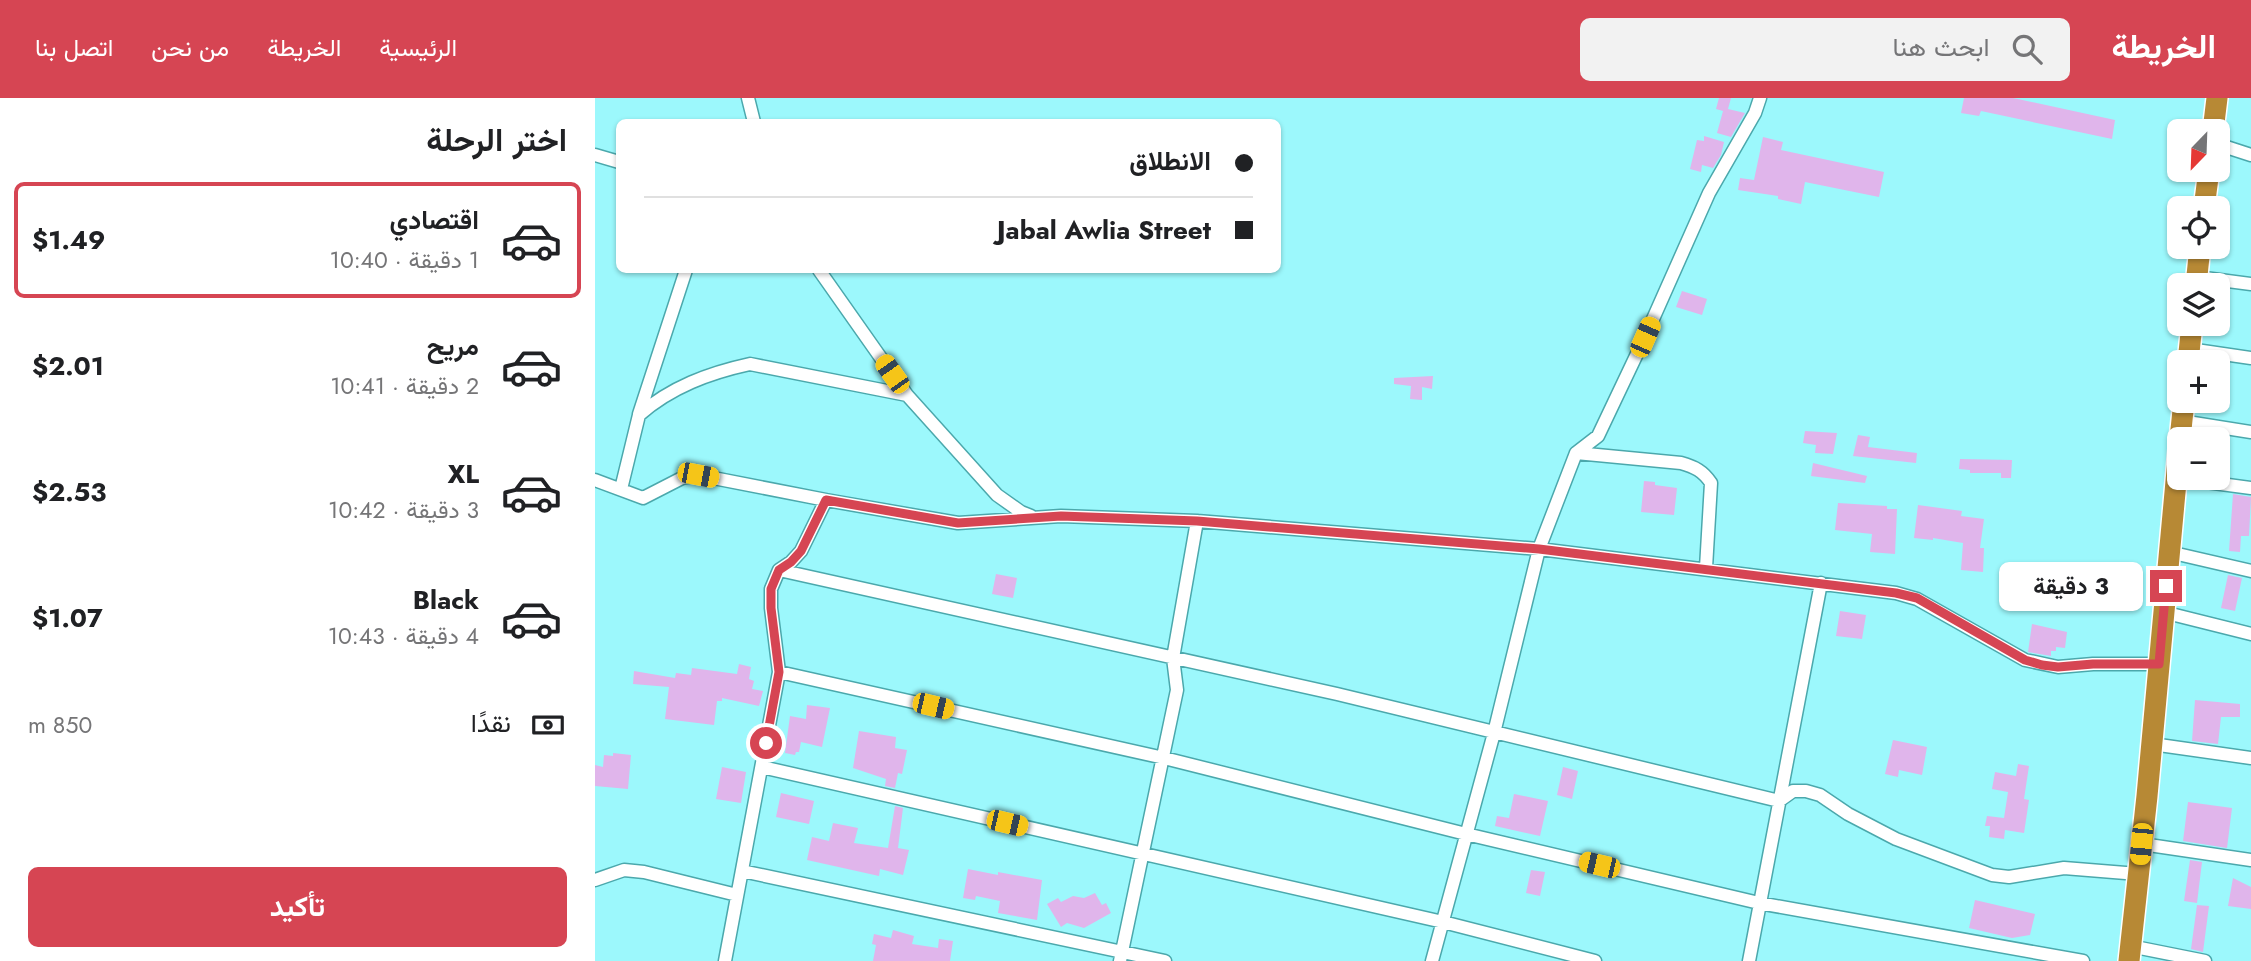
<!DOCTYPE html>
<html lang="ar">
<meta charset="utf-8">
<style>
:root{--surface:#fff;--page:#f2f2f2;--text:#202124;--muted:#757577;--line:#e0e0e0;--accent:#d64553}
body{margin:0;font-family:Jost,Vazirmatn,sans-serif;background:var(--page);color:var(--text);direction:rtl;height:100vh;display:flex;flex-direction:column;font-size:26px;white-space:nowrap}
*{box-sizing:border-box;margin:0}
p{font-size:23px;color:var(--muted)}
.icon{flex:none;width:38px;height:38px;fill:none;stroke:currentColor;stroke-width:2;stroke-linecap:round;stroke-linejoin:round}
.map{position:relative;flex:1;overflow:hidden;direction:ltr}
.panel{display:flex;flex-direction:column;background:var(--surface);width:595px}
.panel>*{flex:none}
.hud{position:absolute;left:21px;top:21px;width:665px;height:154px;border-radius:10px;box-shadow:0 2px 5px #0004;direction:rtl;display:grid;align-content:center;height:154px;padding:0 28px;background:var(--surface)}
.needle{width:46px;rotate:203deg}
.fabs{position:absolute;left:1572px;top:21px;display:grid;gap:14px}
.fabs a{display:grid;place-items:center;width:63px;height:63px;border-radius:10px;background:var(--surface);box-shadow:0 2px 5px #0004;font-size:35px}
.end{position:absolute;width:32px;height:32px;margin:-16px;border:9px solid #d64553;background:#fff;box-shadow:0 0 0 4px #fff}
.from{border-radius:50%}
.bubble{position:absolute;height:49px;border-radius:10px;background:var(--surface);box-shadow:0 2px 5px #0004;font-size:23px;font-weight:700;line-height:49px;text-align:center;direction:rtl}
.car{position:absolute;width:21px;height:42px;margin:-21px -10px;border-radius:9px;box-shadow:0 0 5px 2px #0007;background:linear-gradient(#f5c518 24%,#345 0 40%,#f5c518 0 76%,#345 0 86%,#f5c518 0)}
.hud b{display:flex;align-items:center;gap:24px;height:66px;font-size:26px}
.hud b+b{border-top:2px solid var(--line)}
.hud i{width:18px;height:18px;background:var(--text)}
ul{padding:0;list-style:none}
li{display:flex;align-items:center;gap:21px;height:116px;margin:0 14px 10px;padding:0 14px;border:4px solid transparent;border-radius:10px}
li div{flex:1}
li b{display:block;font-size:26px}
li em{font-style:normal;font-weight:700}
li.on{border-color:var(--accent)}
li>.icon{width:63px;height:63px;stroke-width:1.5}
h2{padding:0 28px;font-size:32px;line-height:84px}
.pay{display:flex;align-items:center;gap:18px;height:77px;padding:0 28px;font-size:26px}
.pay p{margin-inline-start:auto}
.button{display:flex;gap:14px;margin-top:auto;padding:14px 28px}
.button a{flex:1;height:80px;border-radius:10px;background:var(--accent);color:#fff;font-size:28px;font-weight:700;line-height:80px;text-align:center}
header{display:flex;align-items:center;gap:42px;box-sizing:border-box;height:98px;padding:0 35px;background:var(--accent);color:#fff}
header strong{font-size:33px}
nav{display:flex;gap:38px;margin-inline-start:auto;font-size:24px}
.search{width:490px;height:63px;background:var(--page);display:flex;align-items:center;gap:18px;box-sizing:border-box;padding:0 24px;border-radius:10px;color:var(--muted);font-size:26px}
main{display:flex;flex:1;min-height:0}
.map>svg:first-child{display:block}
.building{fill:#e0b5eb}
.lines{fill:none;stroke-linecap:round;stroke-linejoin:round}
.street-casing{stroke:#4ba8ac;stroke-width:15}
.highway-casing{stroke:#fff;stroke-width:24}
.street{stroke:#fff;stroke-width:12}
.highway{stroke:#b78935;stroke-width:21}
.route{stroke:#d64553;stroke-width:9}
</style>
<header>
<strong>الخريطة</strong>
<div class="search"><svg class="icon" aria-label="search" viewBox="0 0 24 24"><circle cx="10" cy="10" r="6"/><path d="M15 15l6 6"/></svg>ابحث هنا</div>
<nav><a>الرئيسية</a><a>الخريطة</a><a>من نحن</a><a>اتصل بنا</a></nav>
</header>
<main>
<div class="map">
<svg width="1656" height="863" viewBox="0 0 1656 863">
<rect width="100%" height="100%" fill="#9cf8fc"/>
<!-- building -->
<path class="building" d="M1124,0H1136L1133,11L1150,15L1136,39L1122,35L1128,13L1121,11Z
M1369,0H1418L1520,22L1517,41L1386,13L1384,18L1366,15Z
M1109,38L1129,44L1126,57L1118,70L1107,67L1106,74L1095,71L1102,42L1109,43Z
M1168,39L1188,44L1186,52L1289,74L1284,99L1210,84L1206,106L1183,101V98L1143,92L1145,80L1159,82Z
M1087,193L1112,201L1107,217L1081,209Z
M838,278L837,291L827,289V302L815,301L816,288L799,286V280Z
M1210,333L1242,335L1238,356L1220,355L1221,347L1208,345Z
M1263,337L1275,339L1273,349L1322,355L1321,365L1258,358Z
M1365,361L1417,362L1416,380H1406V375H1375V372L1364,371Z
M1218,365L1272,378L1270,385L1216,378Z
M1049,383L1060,384V387L1082,390L1079,417L1046,414Z
M1638,396L1656,399L1654,438H1646L1645,454L1634,453Z
M1243,405L1292,408V411H1302L1300,456L1275,454L1277,436L1240,432Z
M1323,407L1367,413L1366,418L1389,421L1385,450H1389L1388,474L1366,472L1368,445L1338,440V442L1319,440Z
M401,476L422,480L418,500L397,496Z
M1633,477L1647,480L1640,513L1626,510Z
M1245,513L1271,517L1267,541L1241,538Z
M1437,526L1472,534L1470,550L1461,549V553H1456V558L1433,554Z
M144,566L156,569L154,581L159,583L157,591L168,593L164,608L127,600V603H122L119,627L70,621L74,589L38,586L39,573L80,580L81,575L96,577L97,570L142,576Z
M1600,602L1645,606V619H1626L1623,646L1597,643Z
M212,607L235,610L227,649L206,644L204,654H201L200,657L190,655L195,618L211,621Z
M264,633L301,639L300,650L312,652L307,676L303,675L300,690L290,688L291,681L258,670Z
M1298,642L1332,649L1327,677L1304,672L1303,679L1290,676Z
M18,655L36,657L33,691L0,688V667L8,669L9,657L18,658Z
M1423,666L1434,668L1429,701L1434,702L1429,735L1410,732L1409,741L1394,739L1395,728H1390L1392,718L1409,720L1413,694L1397,691L1400,674L1421,678Z
M127,669L151,674L146,705L121,701Z
M968,669L983,673L977,701L962,697Z
M186,695L219,703L214,726L181,719Z
M919,696L953,703L945,738L900,728L902,718L914,720Z
M1593,704L1637,710L1632,750L1588,743Z
M300,708L308,710L303,750L314,752L308,777L285,771L284,778L212,762L217,739L234,743L238,725L263,730L259,745L293,750Z
M1595,762L1607,764L1602,805L1589,803Z
M373,771L403,777V774L447,782L442,822L403,815L405,803L381,798L380,802L368,800Z
M936,772L950,774L945,798L931,795Z
M1638,780L1656,789V811L1633,808Z
M500,795L507,807L511,805L516,815L489,830L472,825L466,829L452,806L463,800L466,804L478,798L489,800Z
M1380,802L1440,816L1435,837L1417,840L1374,830Z
M1602,807L1614,808L1608,854L1596,851Z
M298,832L319,838L317,846L343,850L344,841L358,843L355,863H278L281,847L277,846L279,836L296,840Z"/>
<g class="lines">
<defs>
<path id="street" d="M153,0L159,24
M1622,46L1656,57
M0,57L24,64
M224,172L312,297L402,397L426,414L436,418
M1602,179L1656,186
M1594,251L1656,260
M44,316L91,172
M1586,323L1656,334
M981,355L1086,365C1100,369 1108,373 1116,385L1111,470
M1581,380L1656,390
M0,382L48,400L87,380L103,377L231,402L363,425L466,418L602,423L944,451L1301,495L1322,501L1430,562L1463,569L1498,566H1564
M26,391L44,317C76,289 114,275 155,266L312,297
M1574,454L1656,473
M184,472L742,596L1184,703L1198,693H1211L1225,697L1253,716L1301,741L1397,777L1414,779L1469,770L1543,776
M1568,514L1656,536
M184,574L569,660L871,736L1164,805L1488,863
M1557,646L1656,660
M167,669L848,824L1000,863
M1547,746L1656,762
M147,773L570,863
M0,782L29,772L49,774L142,797
M1535,848L1610,863
M130,863L184,574L176,510V491L184,472L196,464L206,453L231,402
M525,863L582,592L578,560L602,423
M837,863L899,635L944,451L981,355L1003,338L1050,239L1114,95L1160,15L1165,0
M1154,863L1226,485"/>
<path id="highway" d="M1618,33L1622,0
M1609,110L1614,72
M1601,187L1605,149
M1593,264L1597,226
M1585,341L1589,303
M1534,863L1552,698L1584,351"/>
</defs>
<!-- street casing -->
<use href="#street" class="street-casing"/>
<!-- highway casing -->
<use href="#highway" class="highway-casing"/>
<!-- street -->
<use href="#street" class="street"/>
<!-- highway -->
<use href="#highway" class="highway"/>
</g>
<g class="lines">
<!-- route -->
<path class="route" d="M171,645L184,574L176,510V491L184,472L196,464L206,453L231,402L363,425L466,418L602,423L944,451L1301,495L1322,500L1430,562L1447,567L1463,569L1498,566H1564L1571,488"/>
</g>
</svg>
<div class="fabs">
<a><svg class="needle" viewBox="-14 -14 28 28"><path d="M0-13l5 13h-10z" fill="#e53935"/><path d="M0 13l5-13h-10z" fill="#757577"/></svg></a>
<a><svg class="icon" aria-label="locate" viewBox="0 0 24 24"><circle cx="12" cy="12" r="6"/><path d="M12 2v4M12 18v4M2 12h4M18 12h4"/></svg></a>
<a><svg class="icon" aria-label="layers" viewBox="0 0 24 24"><path d="M12 4l9 5-9 5-9-5zM3 14l9 5 9-5"/></svg></a>
<a>+</a>
<a>−</a>
</div>
<i class="end from" style="left:171px;top:645px"></i>
<i class="end" style="left:1571px;top:488px"></i>
<div class="bubble" style="left:1404px;top:464px;width:144px">3 دقيقة</div>
<i class="car" style="left:1050px;top:239px;rotate:24deg"></i>
<i class="car" style="left:297px;top:276px;rotate:325deg"></i>
<i class="car" style="left:103px;top:377px;rotate:101deg"></i>
<i class="car" style="left:338px;top:608px;rotate:103deg"></i>
<i class="car" style="left:412px;top:725px;rotate:103deg"></i>
<i class="car" style="left:1546px;top:746px;rotate:185deg"></i>
<i class="car" style="left:1004px;top:767px;rotate:283deg"></i>
<div class="hud">
<b><i class="from"></i>الانطلاق</b>
<b><i></i>Jabal Awlia Street</b>
</div>
</div>
<section class="panel">
<h2>اختر الرحلة</h2>
<ul>
<li class="on"><svg class="icon" aria-label="car" viewBox="0 0 24 24"><path d="M5 17H2v-5l4-1 3-4h7l3 4 3 1v5h-3M9 17h6M6 11h13"/><circle cx="7" cy="17" r="2"/><circle cx="17" cy="17" r="2"/></svg><div><b>اقتصادي</b><p>1 دقيقة · 10:40</p></div><em>$1.49</em></li>
<li><svg class="icon" aria-label="car" viewBox="0 0 24 24"><path d="M5 17H2v-5l4-1 3-4h7l3 4 3 1v5h-3M9 17h6M6 11h13"/><circle cx="7" cy="17" r="2"/><circle cx="17" cy="17" r="2"/></svg><div><b>مريح</b><p>2 دقيقة · 10:41</p></div><em>$2.01</em></li>
<li><svg class="icon" aria-label="car" viewBox="0 0 24 24"><path d="M5 17H2v-5l4-1 3-4h7l3 4 3 1v5h-3M9 17h6M6 11h13"/><circle cx="7" cy="17" r="2"/><circle cx="17" cy="17" r="2"/></svg><div><b>XL</b><p>3 دقيقة · 10:42</p></div><em>$2.53</em></li>
<li><svg class="icon" aria-label="car" viewBox="0 0 24 24"><path d="M5 17H2v-5l4-1 3-4h7l3 4 3 1v5h-3M9 17h6M6 11h13"/><circle cx="7" cy="17" r="2"/><circle cx="17" cy="17" r="2"/></svg><div><b>Black</b><p>4 دقيقة · 10:43</p></div><em>$1.07</em></li>
</ul>
<div class="pay"><svg class="icon" aria-label="cash" viewBox="0 0 24 24"><path d="M3 7h18v10H3z"/><circle cx="12" cy="12" r="2"/></svg>نقدًا<p>850 m</p></div>
<div class="button"><a>تأكيد</a></div>
</section>
</main>
